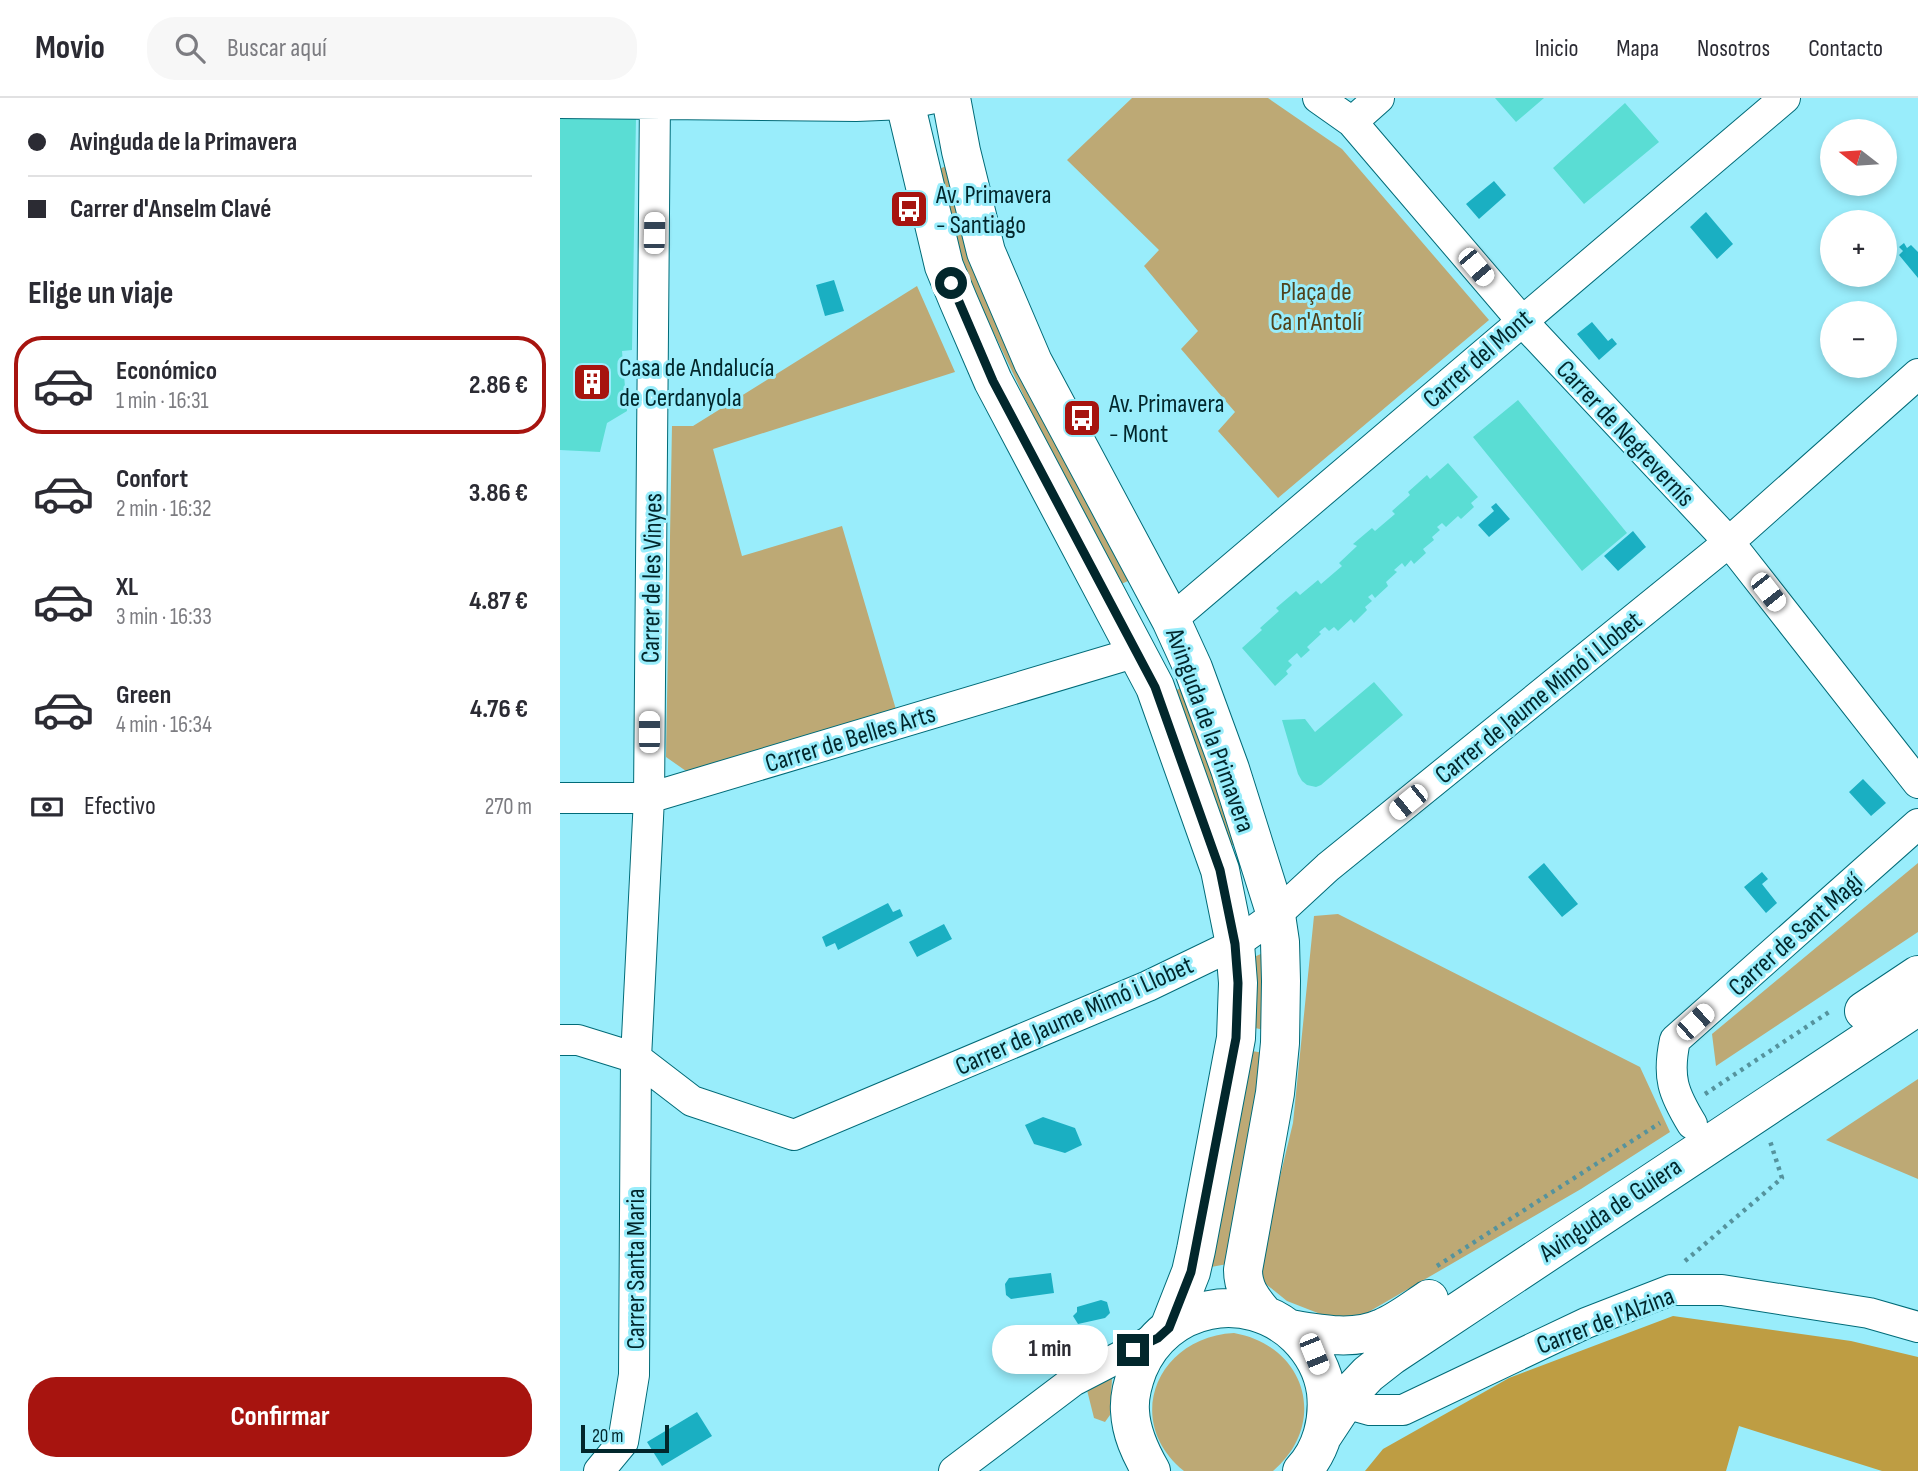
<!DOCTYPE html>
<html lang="es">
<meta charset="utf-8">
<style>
:root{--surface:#fff;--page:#f7f7f7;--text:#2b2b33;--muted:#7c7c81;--line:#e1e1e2;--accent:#a7140f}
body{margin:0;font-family:"Sofia Sans Condensed",sans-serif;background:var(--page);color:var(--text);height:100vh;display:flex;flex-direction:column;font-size:26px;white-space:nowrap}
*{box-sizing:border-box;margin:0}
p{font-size:23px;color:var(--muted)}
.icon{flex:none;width:38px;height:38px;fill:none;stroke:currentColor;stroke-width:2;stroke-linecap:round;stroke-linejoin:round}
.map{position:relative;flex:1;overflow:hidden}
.sheet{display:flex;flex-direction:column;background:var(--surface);width:560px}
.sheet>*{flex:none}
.banner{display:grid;align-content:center;height:154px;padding:0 28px;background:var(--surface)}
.needle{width:46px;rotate:287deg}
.controls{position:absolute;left:1260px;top:21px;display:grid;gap:14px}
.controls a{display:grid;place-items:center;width:77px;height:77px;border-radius:50%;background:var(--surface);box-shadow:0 4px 10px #0003;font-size:35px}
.scale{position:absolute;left:21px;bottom:18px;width:88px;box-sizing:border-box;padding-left:7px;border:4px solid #02272c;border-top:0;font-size:19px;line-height:24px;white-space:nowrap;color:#02272c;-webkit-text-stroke:5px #99edfb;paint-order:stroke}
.end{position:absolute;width:32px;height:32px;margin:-16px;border:9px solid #02272c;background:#fff;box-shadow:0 0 0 4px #fff}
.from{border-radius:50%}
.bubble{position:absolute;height:49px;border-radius:24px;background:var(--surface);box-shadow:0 4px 10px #0003;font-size:23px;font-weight:700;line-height:49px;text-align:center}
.car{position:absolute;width:21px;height:42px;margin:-21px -10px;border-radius:9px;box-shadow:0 0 5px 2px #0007;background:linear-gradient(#fff 24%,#345 0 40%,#fff 0 76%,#345 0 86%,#fff 0)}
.banner b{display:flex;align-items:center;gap:24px;height:66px;font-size:26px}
.banner b+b{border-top:2px solid var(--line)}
.banner i{width:18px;height:18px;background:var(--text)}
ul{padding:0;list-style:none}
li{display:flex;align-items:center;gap:21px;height:98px;margin:0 14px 10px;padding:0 14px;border:4px solid transparent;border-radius:28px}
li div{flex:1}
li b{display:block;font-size:26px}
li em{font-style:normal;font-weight:700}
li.active{border-color:var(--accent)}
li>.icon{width:63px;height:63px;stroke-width:1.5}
h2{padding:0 28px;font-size:32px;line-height:84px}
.pay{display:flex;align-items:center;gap:18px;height:77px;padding:0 28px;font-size:26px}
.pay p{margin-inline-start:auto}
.action{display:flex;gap:14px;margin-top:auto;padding:14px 28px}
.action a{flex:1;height:80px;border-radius:28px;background:var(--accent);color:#fff;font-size:28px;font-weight:700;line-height:80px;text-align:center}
header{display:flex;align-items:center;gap:42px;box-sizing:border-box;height:98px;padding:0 35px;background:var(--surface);border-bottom:2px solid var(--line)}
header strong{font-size:33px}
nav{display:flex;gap:38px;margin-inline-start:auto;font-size:24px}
.search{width:490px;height:63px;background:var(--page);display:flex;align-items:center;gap:18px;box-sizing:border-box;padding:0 24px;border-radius:28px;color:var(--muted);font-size:26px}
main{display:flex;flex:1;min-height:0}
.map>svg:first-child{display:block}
.green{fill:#bda975}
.forest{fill:#be9d43}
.water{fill:#1aafc2}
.building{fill:#5addd4}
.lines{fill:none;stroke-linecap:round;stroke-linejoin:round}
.street-casing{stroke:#016b78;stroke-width:32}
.secondary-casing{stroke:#016b78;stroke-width:40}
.path{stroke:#55939d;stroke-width:4.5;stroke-dasharray:3.5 5;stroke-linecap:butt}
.street{stroke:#fff;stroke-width:30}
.secondary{stroke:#fff;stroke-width:38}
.route{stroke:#02272c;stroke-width:9}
.labels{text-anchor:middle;stroke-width:6;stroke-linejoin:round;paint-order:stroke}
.poi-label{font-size:26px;fill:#02272c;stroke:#99edfb;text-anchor:start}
.park-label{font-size:26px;fill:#50421c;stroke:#99edfb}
.street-label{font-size:26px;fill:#02272c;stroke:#99edfb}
</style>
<header>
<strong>Movio</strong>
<div class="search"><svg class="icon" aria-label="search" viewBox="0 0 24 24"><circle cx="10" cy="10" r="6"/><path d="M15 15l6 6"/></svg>Buscar aquí</div>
<nav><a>Inicio</a><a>Mapa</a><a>Nosotros</a><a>Contacto</a></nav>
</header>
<main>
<section class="sheet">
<div class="banner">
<b><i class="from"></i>Avinguda de la Primavera</b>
<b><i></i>Carrer d'Anselm Clavé</b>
</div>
<h2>Elige un viaje</h2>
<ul>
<li class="active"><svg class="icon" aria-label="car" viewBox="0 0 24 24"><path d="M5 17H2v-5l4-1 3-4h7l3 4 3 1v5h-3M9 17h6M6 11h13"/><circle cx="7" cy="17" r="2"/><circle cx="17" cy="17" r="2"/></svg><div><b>Económico</b><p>1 min · 16:31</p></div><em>2.86 €</em></li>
<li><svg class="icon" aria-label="car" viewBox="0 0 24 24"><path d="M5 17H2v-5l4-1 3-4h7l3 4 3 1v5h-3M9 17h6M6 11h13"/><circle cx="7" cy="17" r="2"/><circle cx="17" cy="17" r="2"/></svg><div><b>Confort</b><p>2 min · 16:32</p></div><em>3.86 €</em></li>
<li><svg class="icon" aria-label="car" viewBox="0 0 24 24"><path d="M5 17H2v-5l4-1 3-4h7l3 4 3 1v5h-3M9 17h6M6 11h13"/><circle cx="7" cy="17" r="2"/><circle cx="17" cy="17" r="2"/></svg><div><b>XL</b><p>3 min · 16:33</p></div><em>4.87 €</em></li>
<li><svg class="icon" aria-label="car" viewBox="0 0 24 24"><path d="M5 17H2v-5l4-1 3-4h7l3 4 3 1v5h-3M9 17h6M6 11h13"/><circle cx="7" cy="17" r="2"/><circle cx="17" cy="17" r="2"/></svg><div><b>Green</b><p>4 min · 16:34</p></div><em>4.76 €</em></li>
</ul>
<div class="pay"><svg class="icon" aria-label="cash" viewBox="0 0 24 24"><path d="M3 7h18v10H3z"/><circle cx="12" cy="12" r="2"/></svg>Efectivo<p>270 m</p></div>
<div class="action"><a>Confirmar</a></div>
</section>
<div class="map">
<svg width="1358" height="1373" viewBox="0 0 1358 1373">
<rect width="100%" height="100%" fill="#99edfb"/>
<!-- green -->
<path class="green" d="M572,0H708L782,51L929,222L718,400L658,333L675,314L621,251L638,233L584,168L599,152L507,62Z
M386,68L520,391L568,483L559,487L513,401L400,164L373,74Z
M357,188L395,274L153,351L182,458L282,428L337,615L126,673L106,659L112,328H133Z
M623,589L680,744L668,749L612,594Z
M1358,765V834L1156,968L1152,936Z
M778,816L1080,969L1110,1034L1021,1091L798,1220L768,1219L727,1203L696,1178L733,1025L754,818Z
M703,855L709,933L695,930L694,859Z
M692,953L710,956L673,1165L651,1169Z
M1358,981V1081L1266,1042Z
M674,1235C746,1248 769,1325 713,1373H624C562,1323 597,1239 674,1235Z
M547,1279L552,1281L550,1317L545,1324L534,1320L527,1292Z"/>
<!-- forest -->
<path class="forest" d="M1113,1218L1291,1243L1358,1259V1373H1322L1179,1328L1166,1373H805L823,1351L949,1280Z"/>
<!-- water -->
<path class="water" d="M934,83L946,97L919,121L906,106Z
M1146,114L1173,146L1157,161L1130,129Z
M1344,145L1347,150L1351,147L1358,154V180L1339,157L1343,153L1339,149Z
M274,182L284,213L265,218L256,187Z
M1032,224L1048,243L1052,240L1057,246L1039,262L1017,236Z
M936,405L950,421L929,439L918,427L934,413L931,409Z
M1073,433L1086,449L1058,473L1044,458Z
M1303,681L1326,705L1311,718L1289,694Z
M984,765L1018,806L1002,819L968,779Z
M1202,774L1208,781L1202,786L1217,805L1206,815L1184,789Z
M328,805L333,814L340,811L343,818L278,852L275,845L266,849L262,839Z
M384,826L392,841L357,859L349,844Z
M483,1019L515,1030L522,1047L505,1055L474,1046L465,1027Z
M491,1175L494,1195L451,1201L446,1197L445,1186L449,1180Z
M541,1202L547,1204L550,1215L545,1220L518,1226L513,1218L517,1214V1209Z
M137,1314L152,1338L102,1368L87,1344Z"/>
<!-- building -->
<path class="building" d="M935,0H984L956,24Z
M1065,5L1099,44L1024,106L993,70Z
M0,19H76L72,252L62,253L67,313L47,325L40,354L0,352Z
M958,302L1067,435L1022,473L913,339Z
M888,365L918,399L911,405L914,409L901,421L898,418L886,429L882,425L877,429L880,432L872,439L874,442L863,451L866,455L854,466L851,462L845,469L842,465L834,472L837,474L826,484L828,488L815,500L812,496L808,499L812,503L805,509L807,512L794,525L791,521L778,533L774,529L769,533L765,529L759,534L761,536L747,549L750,552L741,560L737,555L728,563L732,567L726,573L728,576L715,588L682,550L702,532L700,530L719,513L716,510L736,493L740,497L758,482L761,486L782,468L779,465L797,448L793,446L812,430L815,433L835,416L832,413L850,397L848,394L867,377L870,381Z
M814,584L843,617L761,687L756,689L747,687L742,683L738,676L722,622L745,621L755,634Z"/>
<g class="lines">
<defs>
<path id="street" d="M758,0L792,24L962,223L1169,444L1358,685
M0,5L296,8L345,6L374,0
M792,24L819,0
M611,522L1225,0
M0,700H89L577,554
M0,942H18L76,960L132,1003L234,1037L588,888L675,846L716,817L768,769L1169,444L1358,276
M1132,1026C1113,995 1107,979 1115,942L1358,726
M785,1305L810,1312H843L1026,1225L1111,1192H1162L1309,1215L1358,1229
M39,1373L63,1344L74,1277L76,960L89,700L95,0
M394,1373L513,1283L598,1239"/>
<path id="secondary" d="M344,0L384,168L398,202L433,283L595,589L660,772L675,846L678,885L676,940L636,1152L631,1174L609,1230
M391,0L401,53L426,154L473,264L611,522L633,570L670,671L716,817L720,844L721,883L720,945L715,995L683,1172C683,1190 691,1201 703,1215
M1304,913L1358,877
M730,1231C759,1236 794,1243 822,1230C839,1223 854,1211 869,1201
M763,1337L792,1293L808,1276L831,1258L1358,908
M591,1373C580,1354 571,1335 570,1313C569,1300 573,1284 578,1271C605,1206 687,1190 737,1238C753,1254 763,1272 766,1294C769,1322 762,1352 742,1373"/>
</defs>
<!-- street casing -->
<use href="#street" class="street-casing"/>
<!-- secondary casing -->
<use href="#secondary" class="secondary-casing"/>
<!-- path -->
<path class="path" d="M1145,996L1272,912
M1125,1163L1222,1080L1210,1043
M877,1168L1100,1025"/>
<!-- street -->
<use href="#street" class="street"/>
<!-- secondary -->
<use href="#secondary" class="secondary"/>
</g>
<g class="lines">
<!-- route -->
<path class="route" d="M391,185L433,283L595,589L660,772L675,846L678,885L676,940L631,1174L609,1230L598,1240L573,1252"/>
</g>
<!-- icons -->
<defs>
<symbol id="bus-square" viewBox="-11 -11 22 22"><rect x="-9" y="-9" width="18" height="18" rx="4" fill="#a7140f" stroke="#99edfb"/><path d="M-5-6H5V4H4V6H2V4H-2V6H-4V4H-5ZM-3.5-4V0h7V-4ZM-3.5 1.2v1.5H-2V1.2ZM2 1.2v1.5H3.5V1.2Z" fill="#fff"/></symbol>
<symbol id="building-square" viewBox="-11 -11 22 22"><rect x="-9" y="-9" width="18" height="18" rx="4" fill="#a7140f" stroke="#99edfb"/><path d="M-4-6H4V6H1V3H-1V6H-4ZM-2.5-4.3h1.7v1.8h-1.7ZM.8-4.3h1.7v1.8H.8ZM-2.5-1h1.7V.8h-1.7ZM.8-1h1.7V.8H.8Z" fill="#fff"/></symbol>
</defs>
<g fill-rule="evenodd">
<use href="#bus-square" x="327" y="89" width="44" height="44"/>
<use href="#building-square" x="10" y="262" width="44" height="44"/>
<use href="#bus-square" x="500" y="298" width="44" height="44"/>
</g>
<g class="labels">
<!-- poi labels -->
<g class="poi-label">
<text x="376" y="105">Av. Primavera<tspan x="376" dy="30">- Santiago</tspan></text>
<text x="59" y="278">Casa de Andalucía<tspan x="59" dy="30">de Cerdanyola</tspan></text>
<text x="549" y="314">Av. Primavera<tspan x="549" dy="30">- Mont</tspan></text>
</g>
<!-- park labels -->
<g class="park-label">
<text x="756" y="202">Plaça de<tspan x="756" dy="30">Ca n'Antolí</tspan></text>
</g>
<!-- street labels -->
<g class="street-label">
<text transform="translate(917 260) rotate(-41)" y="9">Carrer del Mont</text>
<text transform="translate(1066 335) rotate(47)" y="9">Carrer de Negrevernís</text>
<text transform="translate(91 480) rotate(-89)" y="9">Carrer de les Vinyes</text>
<text transform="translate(978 599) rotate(-39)" y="9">Carrer de Jaume Mimó i Llobet</text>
<text transform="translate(651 632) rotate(70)" y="9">Avinguda de la Primavera</text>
<text transform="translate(290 640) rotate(-17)" y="9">Carrer de Belles Arts</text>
<text transform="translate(1235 836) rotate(-42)" y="9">Carrer de Sant Magí</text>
<text transform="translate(514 917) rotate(-24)" y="9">Carrer de Jaume Mimó i Llobet</text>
<text transform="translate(1050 1111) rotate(-34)" y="9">Avinguda de Guiera</text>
<text transform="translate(75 1171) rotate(-90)" y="9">Carrer Santa Maria</text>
<text transform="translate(1045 1222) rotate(-21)" y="9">Carrer de l'Alzina</text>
</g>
</g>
</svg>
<div class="controls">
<a><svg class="needle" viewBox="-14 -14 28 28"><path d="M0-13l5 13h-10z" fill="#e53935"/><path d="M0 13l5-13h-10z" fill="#7c7c81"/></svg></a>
<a>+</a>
<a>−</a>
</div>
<div class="scale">20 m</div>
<i class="end from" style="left:391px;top:185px"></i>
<i class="end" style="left:573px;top:1252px"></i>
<div class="bubble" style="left:432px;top:1227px;width:116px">1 min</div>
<i class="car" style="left:94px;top:135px;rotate:1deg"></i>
<i class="car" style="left:916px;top:169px;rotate:140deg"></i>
<i class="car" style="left:1208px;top:494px;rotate:142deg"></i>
<i class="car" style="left:89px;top:634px;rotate:0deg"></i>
<i class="car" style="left:848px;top:704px;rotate:231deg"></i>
<i class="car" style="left:1135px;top:924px;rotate:48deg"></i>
<i class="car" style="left:754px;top:1256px;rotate:158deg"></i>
</div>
</main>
